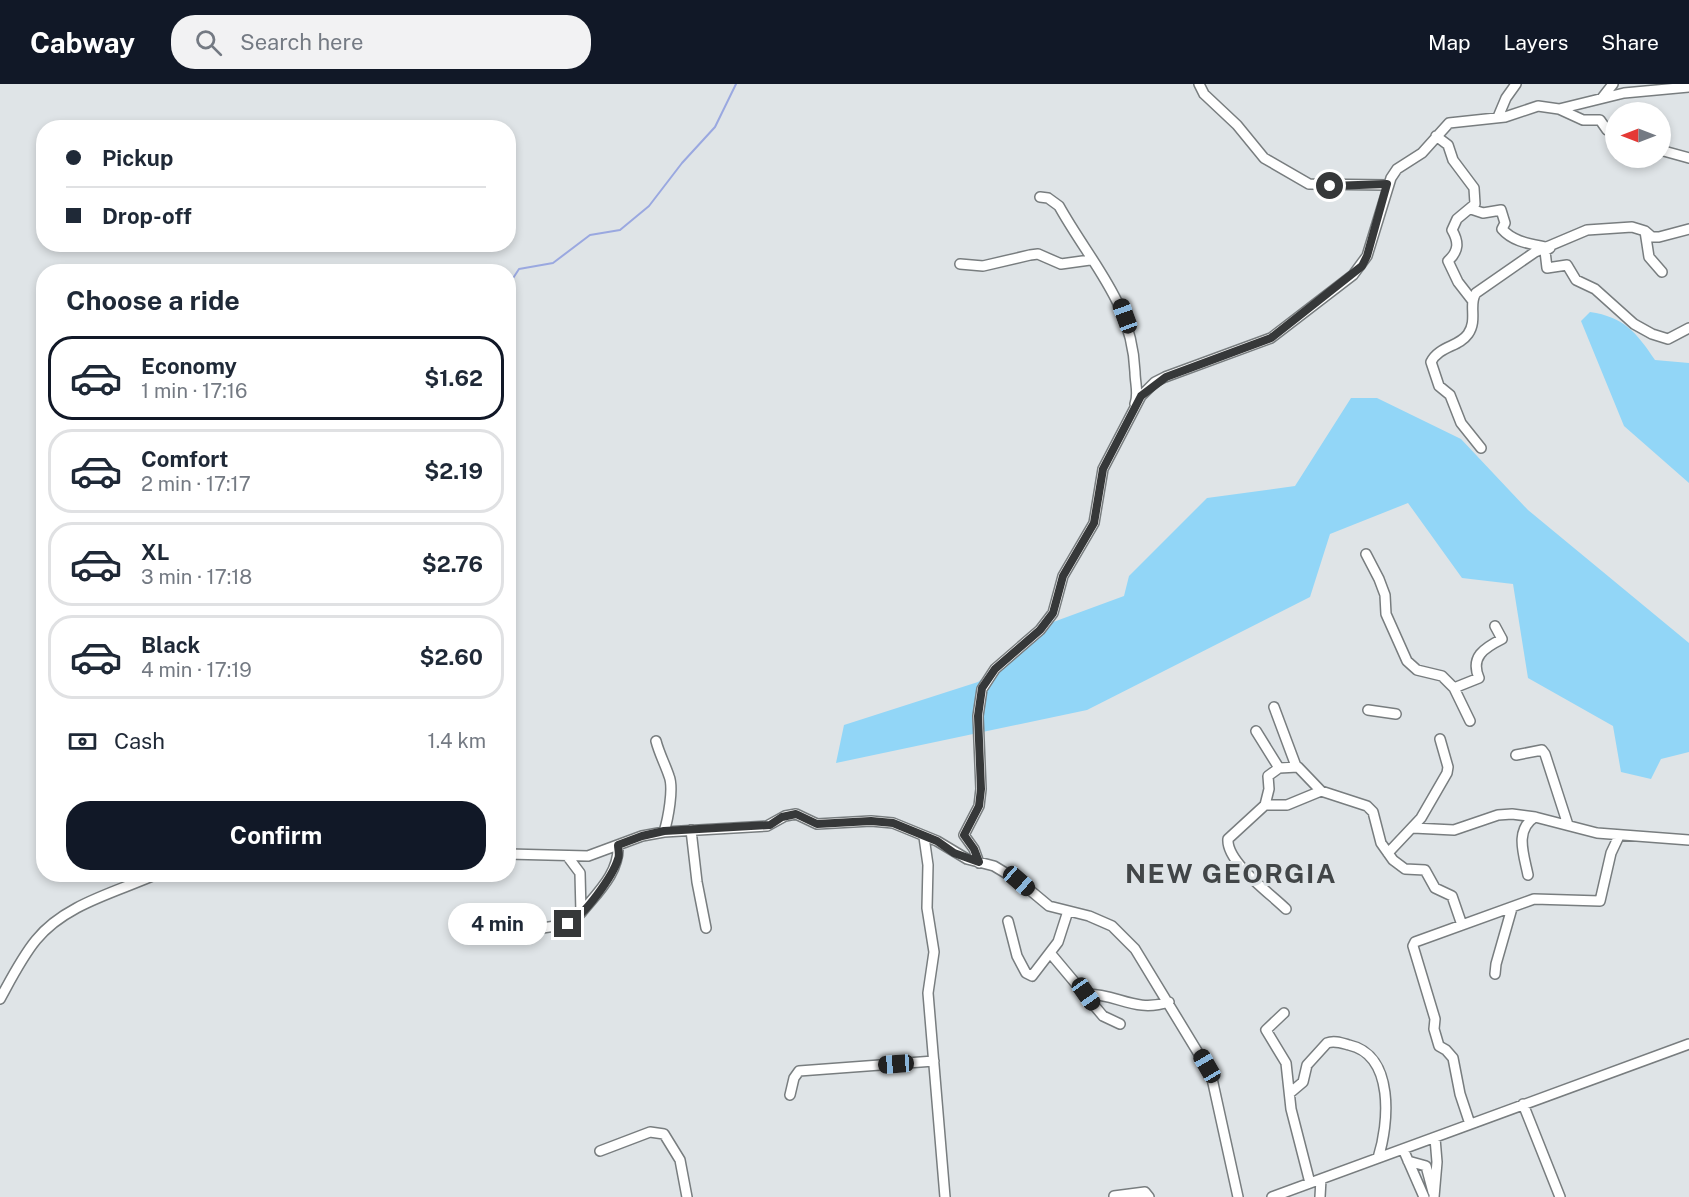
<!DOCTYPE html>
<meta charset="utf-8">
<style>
:root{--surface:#fff;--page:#f2f2f3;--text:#1f2937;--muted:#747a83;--line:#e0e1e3;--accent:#111827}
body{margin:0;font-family:"Public Sans",sans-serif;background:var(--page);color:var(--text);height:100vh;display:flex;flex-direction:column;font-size:22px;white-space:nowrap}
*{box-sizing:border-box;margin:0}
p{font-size:20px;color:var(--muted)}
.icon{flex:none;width:33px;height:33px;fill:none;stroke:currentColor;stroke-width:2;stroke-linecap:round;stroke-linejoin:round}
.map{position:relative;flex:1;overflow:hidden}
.details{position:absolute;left:36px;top:180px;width:480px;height:618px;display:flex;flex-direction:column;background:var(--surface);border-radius:24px;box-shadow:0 3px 9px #0003}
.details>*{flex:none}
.guide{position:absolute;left:36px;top:36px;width:480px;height:132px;border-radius:24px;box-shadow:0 3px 9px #0003;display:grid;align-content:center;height:132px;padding:0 30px;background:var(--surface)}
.needle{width:39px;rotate:270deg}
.tools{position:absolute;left:1605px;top:18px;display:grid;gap:12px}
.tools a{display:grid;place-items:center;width:66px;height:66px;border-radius:50%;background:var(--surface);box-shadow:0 3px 9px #0003;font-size:30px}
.end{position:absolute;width:27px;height:27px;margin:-14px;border:8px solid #363839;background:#fff;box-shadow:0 0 0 3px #fff}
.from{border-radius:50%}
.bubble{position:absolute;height:42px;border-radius:21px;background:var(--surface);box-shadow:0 3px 9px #0003;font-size:20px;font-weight:700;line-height:42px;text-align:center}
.car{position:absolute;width:18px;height:36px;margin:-18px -9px;border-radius:8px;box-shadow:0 0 4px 2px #0007;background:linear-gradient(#222 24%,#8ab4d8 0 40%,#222 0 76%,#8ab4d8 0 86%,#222 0)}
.guide b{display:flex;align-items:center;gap:21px;height:57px;font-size:22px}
.guide b+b{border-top:2px solid var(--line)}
.guide i{width:15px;height:15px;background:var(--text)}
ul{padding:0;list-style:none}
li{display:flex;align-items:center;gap:18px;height:84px;margin:0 12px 9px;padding:0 18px;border:3px solid var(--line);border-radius:24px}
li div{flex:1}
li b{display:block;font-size:22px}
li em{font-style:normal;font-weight:700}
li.active{border-color:var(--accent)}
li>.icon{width:54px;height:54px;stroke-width:1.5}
h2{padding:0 30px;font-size:27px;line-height:72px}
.pay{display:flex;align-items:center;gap:15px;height:66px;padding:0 30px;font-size:22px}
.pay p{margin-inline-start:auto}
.cta{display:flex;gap:12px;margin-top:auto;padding:12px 30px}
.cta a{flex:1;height:69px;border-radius:24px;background:var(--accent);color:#fff;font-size:24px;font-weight:700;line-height:69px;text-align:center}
header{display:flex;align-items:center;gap:36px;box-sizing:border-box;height:84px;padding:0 30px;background:var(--accent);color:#fff}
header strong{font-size:28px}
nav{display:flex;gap:33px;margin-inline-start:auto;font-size:21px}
.search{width:420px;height:54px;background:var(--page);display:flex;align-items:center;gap:15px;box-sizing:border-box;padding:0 21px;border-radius:24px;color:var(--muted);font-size:22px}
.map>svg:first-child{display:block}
.green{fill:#92d6f7}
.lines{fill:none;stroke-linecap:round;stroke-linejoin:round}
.stream{stroke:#9aa8e0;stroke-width:2}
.minor-casing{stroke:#787d7f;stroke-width:12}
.minor{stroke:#fff;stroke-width:9}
.route{stroke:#363839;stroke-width:8}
.labels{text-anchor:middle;stroke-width:6;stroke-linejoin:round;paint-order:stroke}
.district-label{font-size:27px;font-weight:bold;letter-spacing:1.5px;fill:#424648;stroke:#dfe4e7}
</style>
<header>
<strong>Cabway</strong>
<div class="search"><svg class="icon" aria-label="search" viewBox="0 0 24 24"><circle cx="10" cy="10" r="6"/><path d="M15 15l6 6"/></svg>Search here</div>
<nav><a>Map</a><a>Layers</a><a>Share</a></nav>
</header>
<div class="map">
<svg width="1689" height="1113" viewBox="0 0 1689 1113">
<rect width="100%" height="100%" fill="#dfe4e7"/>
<!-- green -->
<path class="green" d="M1590,228C1624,233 1636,248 1655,276L1689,279V399L1624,342L1581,237Z
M1351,314H1377L1461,355L1528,426L1689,559V668L1661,675L1651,695L1621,688L1613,642L1528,594L1513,500L1462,494L1408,419L1330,450L1310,513L1087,626L836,679L844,641L978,598L1019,566L1037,544L1124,512L1129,492L1207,414L1295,402Z"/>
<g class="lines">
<!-- stream -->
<path class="stream" d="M508,202L519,185L553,179L590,151L620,146L649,122L682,79L715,43L736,0"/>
<defs>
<path id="minor" d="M1199,0L1204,10L1237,41L1264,74L1309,100L1387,101
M1602,14L1613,0
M1559,25L1583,36H1600L1607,46L1616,48
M1498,33L1506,14L1516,0
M1436,52L1448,61L1453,76L1474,104L1475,120L1457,135L1452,146C1459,158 1459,167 1448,177L1458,198L1472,216
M1660,66L1689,74
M1040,113L1048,114L1059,122C1092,181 1132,218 1135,288C1135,299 1139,310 1135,320
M1471,125L1483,129L1501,126L1505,139L1502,145C1514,159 1533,160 1550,164L1545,167L1547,184L1567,181L1576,196L1595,205L1634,240L1652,250L1668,255L1689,244
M1645,147L1649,173L1662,188
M960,180L983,182L1030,171L1038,170L1061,180L1090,176
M1481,364L1461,339L1450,311L1439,302L1431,278C1439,262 1459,263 1468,250C1478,236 1468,220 1476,209L1535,168L1587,146L1632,143L1645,147L1652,153H1659L1689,145
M1366,470L1379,495L1385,511L1386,530L1407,577L1417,586L1442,592L1454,604L1479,594C1470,573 1484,564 1502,555L1495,542
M1454,604L1470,637
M1274,623L1296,682
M1368,626L1396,630
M1256,647L1279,684
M656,657C659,669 665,680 669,692C674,704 668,735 664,748
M1516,671L1542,666L1545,670L1568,741
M1265,721L1269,705L1268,692L1279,684L1298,683L1321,707
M1413,744L1454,746L1498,731L1512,730L1535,733L1597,749L1689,756
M691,746L697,798L706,844
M924,753L928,781L927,824L934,868L928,909L945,1113
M1388,769L1421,734L1447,689L1448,683L1440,655
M508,770L588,772L642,752L664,748L767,742L785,732L796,730L817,740L871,737L893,739L937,757L967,775L994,782L1019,797L1049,822L1089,832L1112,842L1135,865L1211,990L1238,1113
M979,779L974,765L964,751L979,722L981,705L978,632L982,605L995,585L1040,546L1053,529L1063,492L1094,439L1103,385L1141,312L1155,298L1165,293L1271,254L1353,191L1367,172L1391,94L1397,85L1422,69L1449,39L1505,33L1538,22L1559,25L1624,9L1689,3
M1528,791C1524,771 1514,746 1535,733
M1286,825C1271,810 1226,778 1228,755L1265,721H1287L1321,707L1367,722L1373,728L1381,759L1393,776L1405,785L1425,786L1435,804L1452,812L1462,841
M581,829C597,809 620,788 618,761
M1008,837L1017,872L1026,889L1032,892L1058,858L1068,827
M529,846L569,840L581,829L580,789L568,773
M1051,870L1103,932L1120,940
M1495,890L1496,880L1512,824
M1086,910C1119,910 1134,929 1169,918
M0,915C11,895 22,873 36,856C65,820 117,808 157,790
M1284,929L1266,946L1286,979L1291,1025L1310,1099
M1290,1009L1303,998L1307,981L1327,959C1334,956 1342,959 1349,961C1395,971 1389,1040 1378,1074
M790,1011L794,994L799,987L934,977
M1523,1020L1560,1113
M1470,1040L1460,1010L1453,974L1446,966L1439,962L1434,945L1435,935L1413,862L1415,858L1534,815L1600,817L1611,769L1619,752
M1403,1065L1424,1113
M600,1067L650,1048L664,1050L680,1076L687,1113
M1408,1077L1426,1082L1433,1108
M1114,1112L1145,1108L1149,1113
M1272,1113L1689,960
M1320,1113L1321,1095
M1434,1113L1437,1078L1435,1054"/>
</defs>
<!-- minor casing -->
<use href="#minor" class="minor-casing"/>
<!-- minor -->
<use href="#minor" class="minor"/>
</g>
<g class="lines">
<!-- route -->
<path class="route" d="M568,840C584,832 613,792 618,775C620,771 618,765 618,761L642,752L664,747L770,741L782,733L796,730L817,740L871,737L893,739L937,757L954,769L979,778L974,765L964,751L979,722L981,705L978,632L982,604L995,585L1040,546L1053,529L1063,492L1094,439L1103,385L1141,312L1166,293L1271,254L1362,182L1367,172L1387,100L1330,102"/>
</g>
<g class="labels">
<!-- district labels -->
<g class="district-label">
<text x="1231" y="799">NEW GEORGIA</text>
</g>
</g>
</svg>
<div class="tools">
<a><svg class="needle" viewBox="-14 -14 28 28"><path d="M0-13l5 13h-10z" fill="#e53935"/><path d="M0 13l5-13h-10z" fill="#747a83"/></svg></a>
</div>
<i class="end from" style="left:1330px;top:102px"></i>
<i class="end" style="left:568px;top:840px"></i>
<div class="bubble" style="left:448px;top:819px;width:99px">4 min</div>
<i class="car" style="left:1125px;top:232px;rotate:340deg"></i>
<i class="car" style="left:1019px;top:797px;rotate:131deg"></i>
<i class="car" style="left:1086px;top:910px;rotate:145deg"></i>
<i class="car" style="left:896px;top:980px;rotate:266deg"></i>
<i class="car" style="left:1207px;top:982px;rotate:330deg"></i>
<div class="guide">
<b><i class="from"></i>Pickup</b>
<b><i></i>Drop-off</b>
</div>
<section class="details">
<h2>Choose a ride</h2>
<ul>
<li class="active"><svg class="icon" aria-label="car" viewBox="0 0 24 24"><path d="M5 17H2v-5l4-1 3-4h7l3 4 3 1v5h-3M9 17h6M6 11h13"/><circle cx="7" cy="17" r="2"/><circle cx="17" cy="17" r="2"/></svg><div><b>Economy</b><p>1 min · 17:16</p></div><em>$1.62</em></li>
<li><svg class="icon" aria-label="car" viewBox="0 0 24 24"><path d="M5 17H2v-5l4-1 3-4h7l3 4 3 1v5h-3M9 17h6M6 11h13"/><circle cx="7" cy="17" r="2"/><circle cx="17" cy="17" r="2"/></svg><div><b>Comfort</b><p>2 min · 17:17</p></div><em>$2.19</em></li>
<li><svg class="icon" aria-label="car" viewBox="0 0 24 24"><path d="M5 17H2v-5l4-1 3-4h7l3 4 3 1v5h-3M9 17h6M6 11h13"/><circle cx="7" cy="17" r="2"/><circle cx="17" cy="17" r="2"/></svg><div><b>XL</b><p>3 min · 17:18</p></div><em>$2.76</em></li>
<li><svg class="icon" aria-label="car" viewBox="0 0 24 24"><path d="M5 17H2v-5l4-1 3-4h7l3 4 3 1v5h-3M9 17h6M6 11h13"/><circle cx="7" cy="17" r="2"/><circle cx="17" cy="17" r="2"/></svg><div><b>Black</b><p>4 min · 17:19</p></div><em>$2.60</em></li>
</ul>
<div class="pay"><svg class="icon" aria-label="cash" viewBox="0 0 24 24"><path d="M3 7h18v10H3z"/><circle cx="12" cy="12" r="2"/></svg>Cash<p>1.4 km</p></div>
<div class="cta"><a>Confirm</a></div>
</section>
</div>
